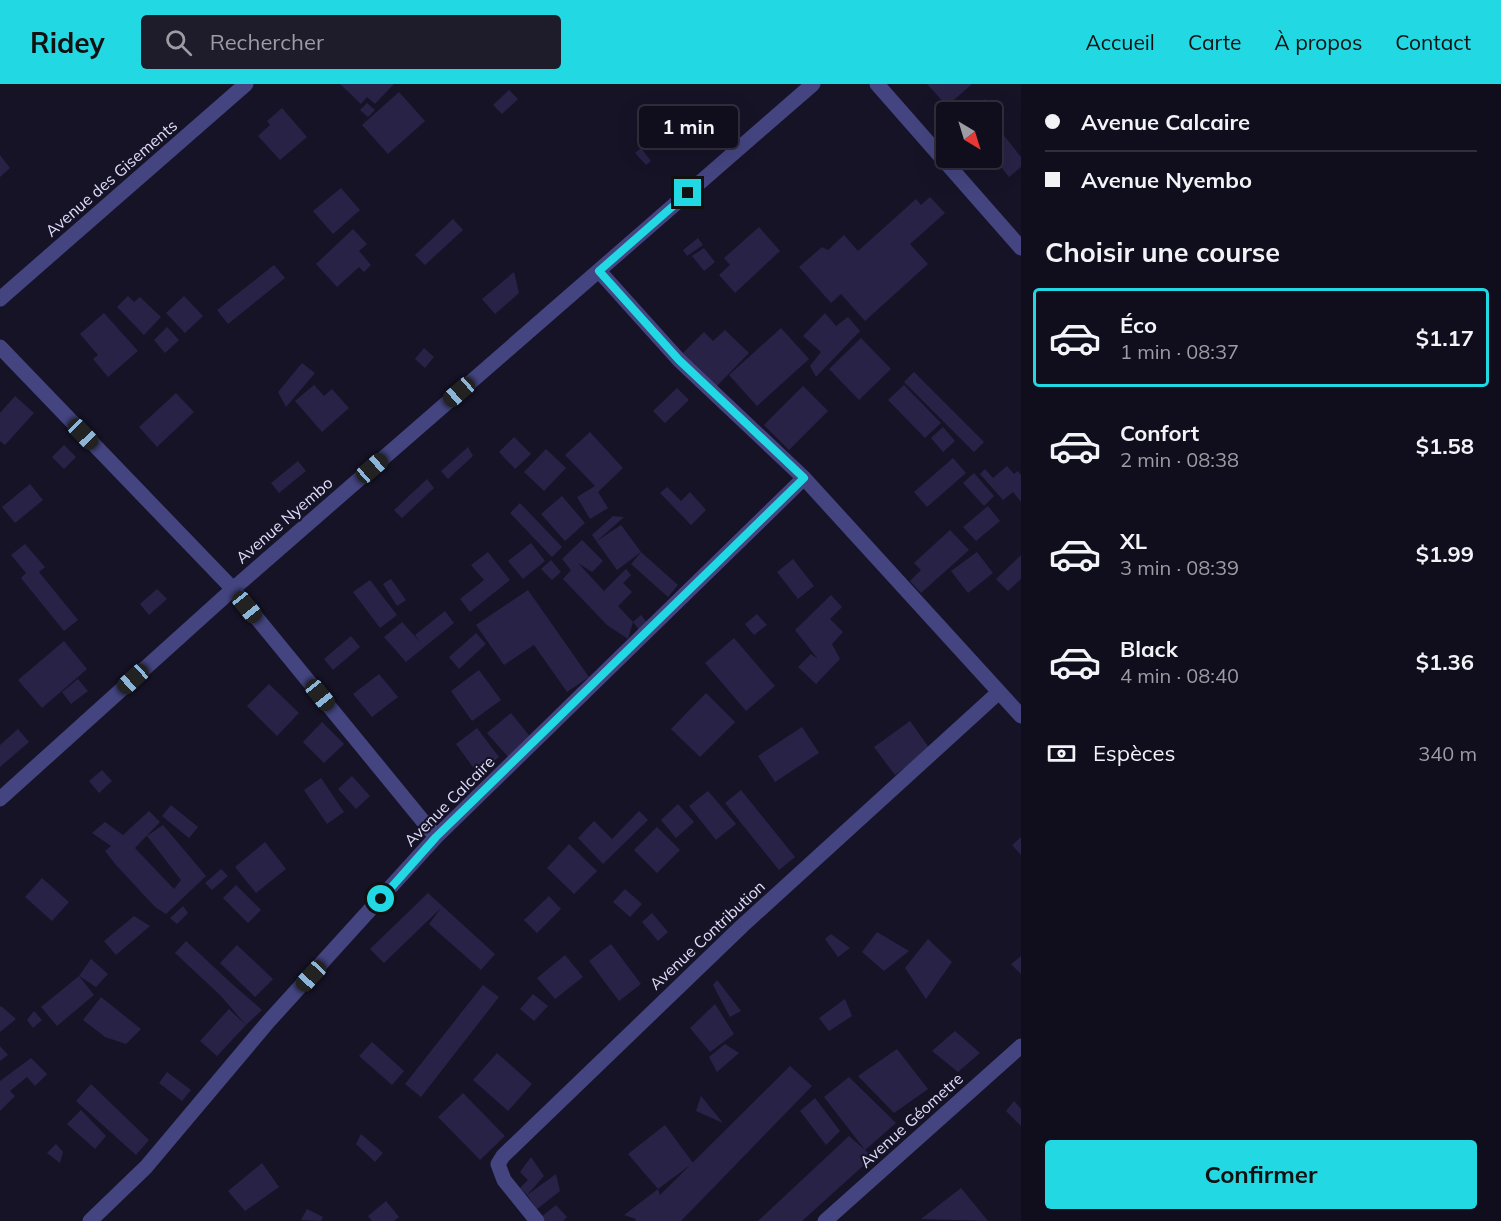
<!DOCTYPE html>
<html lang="fr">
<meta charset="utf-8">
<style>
:root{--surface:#100e1d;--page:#1e1c2a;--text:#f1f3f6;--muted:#9c9ca4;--line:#302e3b;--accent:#22d8e3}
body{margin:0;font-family:Mulish,sans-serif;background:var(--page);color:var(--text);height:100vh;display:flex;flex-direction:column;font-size:22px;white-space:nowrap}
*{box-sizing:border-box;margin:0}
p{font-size:20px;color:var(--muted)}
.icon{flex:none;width:33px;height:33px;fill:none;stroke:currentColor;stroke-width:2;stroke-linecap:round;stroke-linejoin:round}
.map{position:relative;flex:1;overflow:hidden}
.side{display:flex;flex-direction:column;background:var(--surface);width:480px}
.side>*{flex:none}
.top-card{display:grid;align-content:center;height:132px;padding:0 24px;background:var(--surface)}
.needle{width:39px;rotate:142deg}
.fabs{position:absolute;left:936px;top:18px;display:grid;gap:12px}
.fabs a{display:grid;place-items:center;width:66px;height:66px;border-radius:6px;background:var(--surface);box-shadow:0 6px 24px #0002,0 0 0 2px var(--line);font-size:30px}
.end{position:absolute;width:27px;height:27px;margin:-14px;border:8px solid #22d8e3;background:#111;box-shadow:0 0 0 3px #111}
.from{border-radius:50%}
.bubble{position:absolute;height:42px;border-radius:6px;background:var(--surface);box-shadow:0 6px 24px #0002,0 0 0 2px var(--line);font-size:20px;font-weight:700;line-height:42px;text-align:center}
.car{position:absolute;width:18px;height:36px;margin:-18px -9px;border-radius:8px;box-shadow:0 0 4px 2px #0007;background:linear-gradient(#222 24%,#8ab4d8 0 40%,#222 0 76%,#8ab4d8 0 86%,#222 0)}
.top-card b{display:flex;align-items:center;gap:21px;height:57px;font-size:22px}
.top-card b+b{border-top:2px solid var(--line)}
.top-card i{width:15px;height:15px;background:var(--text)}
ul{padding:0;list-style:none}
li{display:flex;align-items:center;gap:18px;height:99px;margin:0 12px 9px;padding:0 12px;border:3px solid transparent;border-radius:6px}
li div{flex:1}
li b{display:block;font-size:22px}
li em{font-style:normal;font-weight:700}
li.selected{border-color:var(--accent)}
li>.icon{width:54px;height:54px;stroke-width:1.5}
h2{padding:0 24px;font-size:27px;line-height:72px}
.pay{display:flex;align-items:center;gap:15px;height:66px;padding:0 24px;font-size:22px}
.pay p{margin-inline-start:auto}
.button{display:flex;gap:12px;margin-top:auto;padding:12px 24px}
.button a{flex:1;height:69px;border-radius:6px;background:var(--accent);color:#111;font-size:24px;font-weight:700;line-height:69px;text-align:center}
header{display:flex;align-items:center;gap:36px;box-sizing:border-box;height:84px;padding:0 30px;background:var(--accent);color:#111}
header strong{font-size:28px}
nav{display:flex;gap:33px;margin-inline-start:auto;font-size:21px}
.search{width:420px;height:54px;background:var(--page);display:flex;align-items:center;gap:15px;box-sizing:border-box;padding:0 21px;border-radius:6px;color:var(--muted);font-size:22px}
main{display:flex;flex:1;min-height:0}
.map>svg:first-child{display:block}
.building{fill:#282246}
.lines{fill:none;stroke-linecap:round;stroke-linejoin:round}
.street{stroke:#444580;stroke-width:15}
.route{stroke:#22d8e3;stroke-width:8}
.labels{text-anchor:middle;stroke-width:4.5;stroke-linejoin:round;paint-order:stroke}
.street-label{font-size:16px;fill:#e0defb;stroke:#161327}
</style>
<header>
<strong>Ridey</strong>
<div class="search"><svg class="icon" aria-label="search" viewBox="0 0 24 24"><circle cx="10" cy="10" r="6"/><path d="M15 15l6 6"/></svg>Rechercher</div>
<nav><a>Accueil</a><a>Carte</a><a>À propos</a><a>Contact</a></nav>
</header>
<main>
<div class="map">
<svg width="1021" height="1137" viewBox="0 0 1021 1137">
<rect width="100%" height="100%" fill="#161327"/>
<!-- building -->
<path class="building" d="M340,0H394L375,20L367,13L361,20Z
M927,0H972L947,22Z
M509,6L518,15L502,30L493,21Z
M399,8L425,37L388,70L362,41Z
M985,15L994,25L990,28H970Z
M367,19L375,26L368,33L360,26Z
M282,24L307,53L280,76L258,52L270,41L267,37Z
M1002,49L1021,73V83L1009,93L992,72V57Z
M641,64L651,77L646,81L635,69Z
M0,71L10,84L0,93Z
M341,104L360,126L333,150L313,127Z
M930,113L945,129L910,160L928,180L865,237L841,210L831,219L799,183L822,163L828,166L844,151L858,167L916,115L921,121Z
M453,135L463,146L425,181L415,171Z
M759,143L780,167L735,209L719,191L730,181L724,174Z
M353,145L367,160L359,167L371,181L364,188L359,183L337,203L316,180Z
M698,154L703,161L687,172L683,166Z
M704,164L715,178L704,187L692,172Z
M274,181L285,194L228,240L217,226Z
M514,188L519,209L495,230L482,215Z
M128,212L134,218L140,213L161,233L144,251L117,223Z
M184,212L203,232L185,249L166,229Z
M104,229L138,267L108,293L93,275L98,271L80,250Z
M825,229L836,242L848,233L860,247L816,293L810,282L821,268L803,252Z
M167,243L179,256L165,269L154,256Z
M781,244L809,275L757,322L729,291Z
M725,246L749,269L714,305L680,272L704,248L713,257Z
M861,254L891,285L859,316L829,285Z
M424,264L434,273L425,284L415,275Z
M302,279L315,289L286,323L278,308Z
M914,288L984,358L974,368L904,298Z
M314,301L324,312L332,305L349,324L322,348L295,317Z
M904,301L941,339L925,354L888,316Z
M803,302L828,327L789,366L764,341Z
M677,304L689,316L665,339L653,327Z
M176,309L194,328L157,363L139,343Z
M15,312L34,329L5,361L0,357V329Z
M943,343L955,357L943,368L931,354Z
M590,348L623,384L598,408L608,424L590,435L577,413L595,402L565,371Z
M514,353L531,370L515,385L499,368Z
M64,361L76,373L64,385L52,373Z
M468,363L473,372L448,395L441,387Z
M546,365L566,384L544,407L524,388Z
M953,374L966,389L927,423L914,408Z
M298,377L306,387L279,409L271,399Z
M1007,382L1014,390L1018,387L1021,391V418L1013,408L1003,416L980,390L985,385L993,394Z
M974,389L994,412L984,422L963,399Z
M427,395L434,404L402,434L394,426Z
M30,400L43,416L15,439L2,423Z
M667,403L681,417L690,408L706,426L691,441L660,409Z
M562,412L585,439L565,457L541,430Z
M520,419L562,463L552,473L510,429Z
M988,422L1000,437L976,457L963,443Z
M613,432L624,433L597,457L621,441L641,468L678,501L668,513L631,480L641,468L617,486L592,451Z
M950,446L969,466L921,509L910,497L921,486L914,479Z
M582,456L603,477L592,488L578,479L604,507L626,485L631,491L623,499L632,508L618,522L633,538L628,555L607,541L563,495L571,486L562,475Z
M531,459L545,477L523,495L508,477Z
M25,460L45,483L39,488L78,536L64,547L21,494L26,489L11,471Z
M488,468L510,496L470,528L460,515L484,496L471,481Z
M977,468L993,489L968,509L951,487Z
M1021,471V495L1008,507L996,495Z
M793,475L814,502L798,515L777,488Z
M551,476L561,488L552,496L541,485Z
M391,495L406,516L397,522L383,500Z
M370,496L397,531L380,544L353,508Z
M157,505L167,515L149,531L140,520Z
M528,506L589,593L567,608L534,561L504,581L476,541Z
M831,511L842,523L830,535L843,548L832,560L840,575L816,600L798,583L811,570L818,575L795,546Z
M445,527L454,539L406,578L384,553L402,538L421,559L415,551Z
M757,530L767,541L754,551L745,540Z
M641,531L648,540L640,547L633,538Z
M476,549L486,560L459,585L449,573Z
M351,552L360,563L333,586L324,575Z
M734,554L775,602L746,627L705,579Z
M64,557L87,585L42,624L18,596Z
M479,586L501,616L472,637L451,607Z
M379,590L398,613L372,633L353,610Z
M78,595L88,607L71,620L62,608Z
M269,600L299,629L277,652L247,622Z
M706,609L735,638L700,673L671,645Z
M511,629L532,655L509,674L487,649Z
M910,637L930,665L895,691L874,663Z
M322,638L344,660L324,679L303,658Z
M802,643L819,669L775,698L758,672Z
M477,644L499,673L478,690L456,660Z
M18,645L29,658L0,683V661Z
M102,686L112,697L99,709L89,697Z
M352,692L370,712L356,725L338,705Z
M321,694L344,728L327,740L304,706Z
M741,706L795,773L779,786L725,719Z
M708,707L736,740L716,756L689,722Z
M678,720L694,738L676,754L661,736Z
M171,721L198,743L189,754L162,732Z
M149,727L160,738L135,764L174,805L181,796L147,752L163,741L206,792L166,830L155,823L116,781L105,767L111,762L92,749L105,738L123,751Z
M639,727L648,736L603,780L578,754L594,737L612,755Z
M657,743L680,766L657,789L634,766Z
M1021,753V771L1012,761Z
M265,758L286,785L256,809L235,783Z
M569,760L597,787L574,810L547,784Z
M221,785L228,792L212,806L205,799Z
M42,794L69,818L52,837L25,813Z
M236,801L261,826L248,839L223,814Z
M625,805L642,820L630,833L613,818Z
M428,809L495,870L481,886L429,840L441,824L384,879L370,865Z
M549,812L561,825L537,849L524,836Z
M183,822L188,829L177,840L170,834Z
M652,829L668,848L658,857L642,838Z
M134,832L150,842L116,871L104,857Z
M877,848L909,867L884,887L862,868Z
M831,850L850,864L838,873L825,855Z
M928,855L952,878L926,915L905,884Z
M186,857L231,899L262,926L246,941L220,911L175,869Z
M611,860L641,900L619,917L589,877Z
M237,861L273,895L255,913L220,879Z
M565,871L583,893L555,915L537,894Z
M1021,872V890L1011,880Z
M91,875L108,890L96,903L79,892L94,911L57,942L41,923L79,892Z
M717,896L741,927L730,933L713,901Z
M483,901L499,913L421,1013L405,1000Z
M533,910L548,922L534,937L520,925Z
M101,913L141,945L126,960L105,953L83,936Z
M845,915L852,932L829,947L819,934Z
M715,920L734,950L710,968L690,944Z
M1,922L16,935L0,948V923Z
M229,925L246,941L217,972L200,957Z
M34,927L42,936L33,944L27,936Z
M955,947L980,969L958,988L932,967Z
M372,958L404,987L392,1001L359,972Z
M725,960L739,969L717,988L709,973Z
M0,962L8,971L0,977Z
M897,965L928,1005L894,1029L858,992Z
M497,969L532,1000L508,1027L473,996Z
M31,974L47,990L35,1002L27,993L10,1007L15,1012L0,1027V997Z
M790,982L812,1002L681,1137H635L636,1135L624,1131L658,1105L660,1111Z
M167,988L191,1006L182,1017L159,999Z
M849,993L896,1039L865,1066L873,1073L802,1137H758L849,1052L865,1066L824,1013Z
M91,1000L149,1056L136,1071L76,1017Z
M463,1009L505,1052L480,1076L438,1033Z
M701,1012L723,1039L696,1027Z
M815,1014L840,1047L826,1061L800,1027Z
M1014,1017L1021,1025V1042L1006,1027Z
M81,1026L106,1052L95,1065L67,1040Z
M665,1041L693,1079L658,1105L628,1070Z
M361,1050L383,1069L375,1078L356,1060Z
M56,1060L63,1068L60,1079L47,1069Z
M531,1073L544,1092L527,1111L520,1104L528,1096L520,1088Z
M262,1079L279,1103L245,1127L228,1107Z
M556,1090L560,1107L537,1125L527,1111Z
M961,1104L988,1137L921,1135Z
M386,1117L399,1133L394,1137H372L368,1132Z
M556,1121L567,1133L563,1137H544L541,1133Z
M307,1125L323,1133L321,1137L301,1136Z"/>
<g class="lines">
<!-- street -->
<path class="street" d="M877,0L1021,164
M599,187L679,276L804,394L1021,632
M0,215L246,0
M0,263L233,505L436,753
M0,715L233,505L813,0
M90,1137L146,1083L268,938L436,753L804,394
M537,1137L504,1096L498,1080L503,1072L742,842L999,608
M825,1137L1021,962"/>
</g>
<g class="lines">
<!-- route -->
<path class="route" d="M381,815L436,753L804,394L679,276L599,187L688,109"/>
</g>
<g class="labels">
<!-- street labels -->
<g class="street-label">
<text transform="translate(111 94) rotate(-41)" y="6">Avenue des Gisements</text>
<text transform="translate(284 436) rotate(-41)" y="6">Avenue Nyembo</text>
<text transform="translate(449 717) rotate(-45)" y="6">Avenue Calcaire</text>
<text transform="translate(707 851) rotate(-43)" y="6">Avenue Contribution</text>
<text transform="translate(911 1036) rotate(-42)" y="6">Avenue Géometre</text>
</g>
</g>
</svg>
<div class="fabs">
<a><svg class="needle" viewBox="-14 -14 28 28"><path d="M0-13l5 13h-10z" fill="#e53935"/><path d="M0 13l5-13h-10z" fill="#9c9ca4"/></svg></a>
</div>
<i class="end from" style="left:381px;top:815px"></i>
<i class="end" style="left:688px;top:109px"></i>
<div class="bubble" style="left:639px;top:22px;width:99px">1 min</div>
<i class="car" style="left:459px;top:308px;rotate:229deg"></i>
<i class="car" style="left:83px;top:350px;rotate:136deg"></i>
<i class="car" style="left:372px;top:384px;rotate:49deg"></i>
<i class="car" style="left:247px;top:523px;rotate:141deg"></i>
<i class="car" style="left:133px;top:595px;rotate:228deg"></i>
<i class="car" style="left:320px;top:611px;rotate:141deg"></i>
<i class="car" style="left:311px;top:892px;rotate:223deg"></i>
</div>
<section class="side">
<div class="top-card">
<b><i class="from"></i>Avenue Calcaire</b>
<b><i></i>Avenue Nyembo</b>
</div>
<h2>Choisir une course</h2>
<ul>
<li class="selected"><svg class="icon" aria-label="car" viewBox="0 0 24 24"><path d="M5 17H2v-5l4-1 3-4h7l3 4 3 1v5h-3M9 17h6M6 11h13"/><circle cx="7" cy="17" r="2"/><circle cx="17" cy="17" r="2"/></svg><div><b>Éco</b><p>1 min · 08:37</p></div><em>$1.17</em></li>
<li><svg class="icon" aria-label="car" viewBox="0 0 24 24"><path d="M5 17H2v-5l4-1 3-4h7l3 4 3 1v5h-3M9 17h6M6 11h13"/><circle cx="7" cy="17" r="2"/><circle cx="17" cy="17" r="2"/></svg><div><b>Confort</b><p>2 min · 08:38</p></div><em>$1.58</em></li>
<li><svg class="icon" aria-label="car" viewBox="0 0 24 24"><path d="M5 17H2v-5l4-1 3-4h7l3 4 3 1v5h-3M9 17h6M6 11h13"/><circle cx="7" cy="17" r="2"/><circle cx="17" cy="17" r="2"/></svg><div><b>XL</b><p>3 min · 08:39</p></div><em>$1.99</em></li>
<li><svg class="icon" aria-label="car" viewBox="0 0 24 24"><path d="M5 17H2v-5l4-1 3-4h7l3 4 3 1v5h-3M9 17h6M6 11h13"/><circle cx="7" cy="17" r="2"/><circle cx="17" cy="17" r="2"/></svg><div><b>Black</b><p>4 min · 08:40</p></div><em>$1.36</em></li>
</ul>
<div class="pay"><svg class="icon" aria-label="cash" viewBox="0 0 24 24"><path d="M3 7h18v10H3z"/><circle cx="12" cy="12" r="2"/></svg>Espèces<p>340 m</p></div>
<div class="button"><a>Confirmer</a></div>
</section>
</main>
